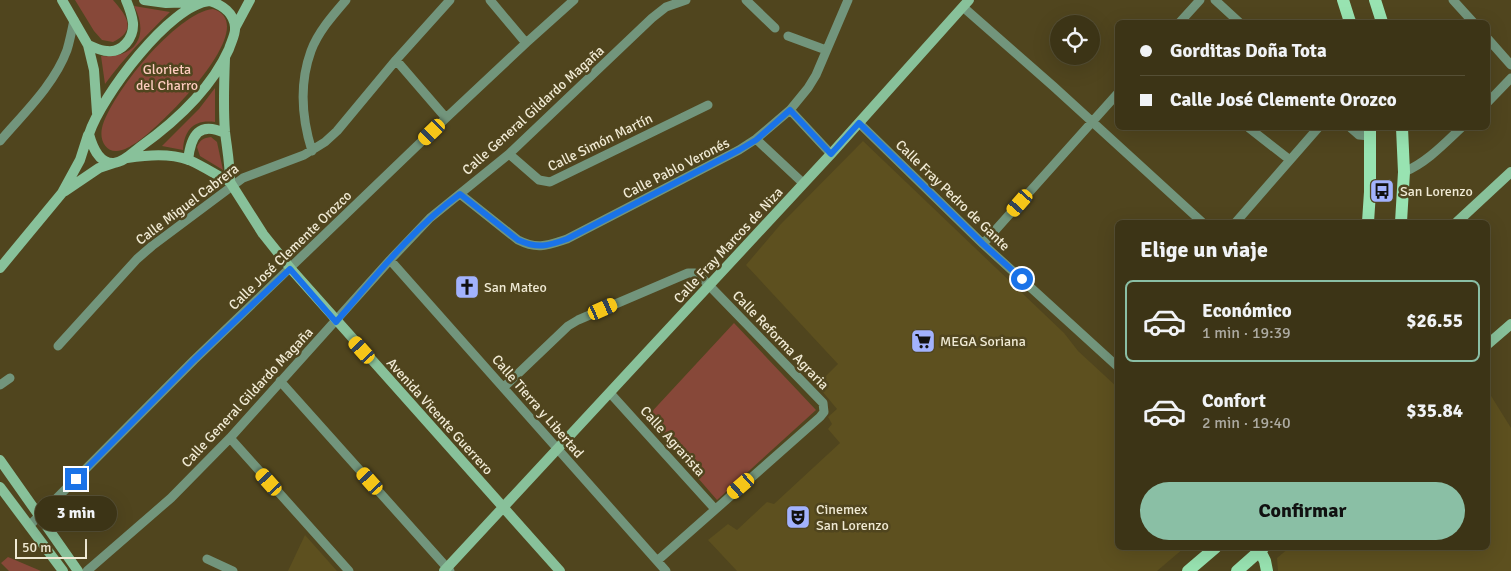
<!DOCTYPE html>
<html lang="es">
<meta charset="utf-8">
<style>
:root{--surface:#3c3416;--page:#473f23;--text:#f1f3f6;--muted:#acaaa1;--line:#554f35;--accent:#8abfa5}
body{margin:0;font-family:Signika,sans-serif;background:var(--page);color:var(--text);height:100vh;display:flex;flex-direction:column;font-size:19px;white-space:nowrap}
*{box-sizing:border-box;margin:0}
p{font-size:16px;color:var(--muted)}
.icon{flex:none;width:28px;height:28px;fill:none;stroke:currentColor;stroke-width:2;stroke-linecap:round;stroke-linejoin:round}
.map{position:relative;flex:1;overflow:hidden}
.sheet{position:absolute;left:1115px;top:220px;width:375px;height:330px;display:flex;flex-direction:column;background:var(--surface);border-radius:8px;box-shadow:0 5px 20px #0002,0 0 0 1px var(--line)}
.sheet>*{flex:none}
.guide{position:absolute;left:1115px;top:20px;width:375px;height:110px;border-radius:8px;box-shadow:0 5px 20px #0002,0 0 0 1px var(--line);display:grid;align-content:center;height:110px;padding:0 25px;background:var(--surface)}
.buttons{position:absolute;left:1050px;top:15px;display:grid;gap:10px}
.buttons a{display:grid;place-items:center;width:50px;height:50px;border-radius:50%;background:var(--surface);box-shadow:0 5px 20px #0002,0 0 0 1px var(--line);font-size:25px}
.scale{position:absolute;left:15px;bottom:12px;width:72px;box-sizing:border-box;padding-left:5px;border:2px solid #f0ead4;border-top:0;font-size:14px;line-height:18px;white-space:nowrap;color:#f0ead4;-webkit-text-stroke:4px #50451e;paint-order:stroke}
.end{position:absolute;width:22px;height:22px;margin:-11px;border:6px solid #1a73e8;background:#fff;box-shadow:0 0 0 2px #fff}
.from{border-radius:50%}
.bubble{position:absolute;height:35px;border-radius:18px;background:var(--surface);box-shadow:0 5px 20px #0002,0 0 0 1px var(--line);font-size:16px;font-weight:700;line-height:35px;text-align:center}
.car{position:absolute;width:15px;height:30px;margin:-15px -8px;border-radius:6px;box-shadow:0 0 4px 1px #0007;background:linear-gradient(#f5c518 24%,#345 0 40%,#f5c518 0 76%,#345 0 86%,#f5c518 0)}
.guide b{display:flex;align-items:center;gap:18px;height:48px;font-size:19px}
.guide b+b{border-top:1px solid var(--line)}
.guide i{width:12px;height:12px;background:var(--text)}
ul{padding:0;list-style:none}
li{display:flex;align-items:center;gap:15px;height:82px;margin:0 10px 8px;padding:0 15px;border:2px solid transparent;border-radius:8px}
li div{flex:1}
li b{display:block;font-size:19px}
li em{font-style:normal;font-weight:700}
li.on{border-color:var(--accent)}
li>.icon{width:45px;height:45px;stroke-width:1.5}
h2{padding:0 25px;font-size:22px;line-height:60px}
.cta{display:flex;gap:10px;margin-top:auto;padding:10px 25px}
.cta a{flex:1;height:58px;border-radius:30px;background:var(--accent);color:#111;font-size:20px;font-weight:700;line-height:58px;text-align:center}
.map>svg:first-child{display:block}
.built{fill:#5d501f}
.green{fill:#874839}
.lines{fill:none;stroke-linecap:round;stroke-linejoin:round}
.street{stroke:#72957c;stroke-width:9}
.secondary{stroke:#88c19a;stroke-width:10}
.primary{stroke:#98e3b1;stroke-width:12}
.route{stroke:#1a73e8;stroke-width:6}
.labels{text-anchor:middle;stroke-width:5;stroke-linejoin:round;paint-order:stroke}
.park-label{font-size:14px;fill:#feccbf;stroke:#50451e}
.street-label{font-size:14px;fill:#f0ead4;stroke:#50451e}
.poi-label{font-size:14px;fill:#f0ead4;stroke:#50451e;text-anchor:start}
</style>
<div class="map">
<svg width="1511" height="571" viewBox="0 0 1511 571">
<rect width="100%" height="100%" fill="#50451e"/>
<!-- built -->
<path class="built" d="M863,141L1064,333L1078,351L1117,387L1118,548H1184L1157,571H737L708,540L728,524L737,530L767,502L774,504L840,443L828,429L832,424L828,417L837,409L817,385L838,364L746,265L780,225Z
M1488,391L1511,428V571H1278L1277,558L1289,548H1488Z
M305,535L337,571H288Z"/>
<!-- green -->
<path class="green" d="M75,0H113C126,15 138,30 113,42L102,40L94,31Z
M134,6L170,12C146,35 125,57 105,84L101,56C135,59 150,36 134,6Z
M213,9C265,25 157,130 136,143C132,145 127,149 122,150C107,155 99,141 102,128C111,94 176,13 213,9Z
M215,88V122C194,119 184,130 183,150L162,146L199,109Z
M211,137L217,142L223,170L200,156L197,147C200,140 203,138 211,137Z
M734,323L816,410L717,500L646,418Z
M8,557L41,571H9L1,563Z"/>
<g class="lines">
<!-- street -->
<path class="street" d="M490,0L526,43
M746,0L775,28
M1215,0L1239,22
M1453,0L1473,22
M963,7L1053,86L1202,222
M1180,22L1200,0
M788,36L826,50
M1488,39L1511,65
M396,60L446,118
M1488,102L1511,78
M790,110L831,154
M859,123L983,244L1118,367
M1249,128L1290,160
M1351,128L1359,135L1370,136
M756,139L803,183
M0,141C24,113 54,85 67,50C70,40 72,30 74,20
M312,151C302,119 299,84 311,51C318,32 333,15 346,0
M509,154L539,180L550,182L708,105
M1404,172C1426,163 1444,144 1461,128
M460,194L518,240C538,250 548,245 567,239L739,150L756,139L790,110L808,88L816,75L848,0
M1236,222L1318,128
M983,244L1118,93
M390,260L666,571
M58,346L137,259L152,246L243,178L304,155L325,142L337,131L396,60L450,0
M280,381L450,571
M0,385L10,378
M504,387L568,326L578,320L688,273H695L700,276L823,403L824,412L820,417L657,561
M610,393L715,509
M230,438L349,571
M29,526L194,360L446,118L526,43L574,0
M207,559L233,571
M87,571L171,498L230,438L390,260L430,218L509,154L652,18L666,7L686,0"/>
<!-- secondary -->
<path class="secondary" d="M62,0L88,45L94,70L97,113
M144,0L166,3L198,2
M210,1C222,5 234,13 235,27C236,34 231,42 229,49C211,89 175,122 140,147C133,152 124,162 114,163C98,164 92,145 89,134C101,97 170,4 210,1Z
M235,28L250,0
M88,45C94,47 100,51 107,51C122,53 134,38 133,23C132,15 129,7 126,0
M225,58C224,83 223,107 225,132C227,149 230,164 230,182
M127,158C148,155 169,153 189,160C203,166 216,175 230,182
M188,160C191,135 199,121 225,133
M230,182L263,234L291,269L560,571
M65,191L99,168L114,163
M1457,222L1511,172
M0,268L62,193L80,160L88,135
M1488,344L1511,324
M0,460L78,571
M0,487L63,571
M444,571L831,154L969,0"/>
<!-- primary -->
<path class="primary" d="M1343,0L1350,22
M1375,0L1382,22
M1368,222L1370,192V128
M1401,222L1404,172L1402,128
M1260,551L1265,561L1267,571
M1188,571L1215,548
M1237,571L1263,548"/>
</g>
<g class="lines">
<!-- route -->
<path class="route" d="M76,479L194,360L290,269L336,322C375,277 412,229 460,194L518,240C538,249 548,246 567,239L739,150L756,140L790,110L831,154L859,123L983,244L1022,279"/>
</g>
<!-- icons -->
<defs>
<symbol id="bus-square" viewBox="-11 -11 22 22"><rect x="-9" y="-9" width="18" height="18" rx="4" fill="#a2b2fd" stroke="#50451e"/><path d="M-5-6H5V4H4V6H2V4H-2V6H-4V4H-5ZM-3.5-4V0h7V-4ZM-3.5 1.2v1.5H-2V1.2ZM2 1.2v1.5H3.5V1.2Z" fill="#111"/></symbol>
<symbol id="church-square" viewBox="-11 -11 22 22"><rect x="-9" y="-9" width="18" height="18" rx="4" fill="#a2b2fd" stroke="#50451e"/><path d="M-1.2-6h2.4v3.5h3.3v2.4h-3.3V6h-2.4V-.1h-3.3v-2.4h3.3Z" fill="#111"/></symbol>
<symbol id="supermarket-square" viewBox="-11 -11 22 22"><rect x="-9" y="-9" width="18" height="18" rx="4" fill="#a2b2fd" stroke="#50451e"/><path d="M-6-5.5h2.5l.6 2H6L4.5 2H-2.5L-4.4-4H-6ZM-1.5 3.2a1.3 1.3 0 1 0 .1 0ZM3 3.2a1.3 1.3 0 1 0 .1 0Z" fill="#111"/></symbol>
<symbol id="theatre-square" viewBox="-11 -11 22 22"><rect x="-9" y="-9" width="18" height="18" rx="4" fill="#a2b2fd" stroke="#50451e"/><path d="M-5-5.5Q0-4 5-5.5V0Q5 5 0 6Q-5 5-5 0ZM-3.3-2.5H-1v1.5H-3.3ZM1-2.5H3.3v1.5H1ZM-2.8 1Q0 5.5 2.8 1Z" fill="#111"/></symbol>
</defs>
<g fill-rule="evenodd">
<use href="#bus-square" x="1368" y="177" width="28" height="28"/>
<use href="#church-square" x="453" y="273" width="28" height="28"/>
<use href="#supermarket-square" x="909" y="327" width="28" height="28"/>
<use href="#theatre-square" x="784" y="503" width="28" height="28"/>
</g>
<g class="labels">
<!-- park labels -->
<g class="park-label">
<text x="167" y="74">Glorieta<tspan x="167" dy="16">del Charro</tspan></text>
</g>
<!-- street labels -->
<g class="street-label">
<text transform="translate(533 110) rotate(-42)" y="5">Calle General Gildardo Magaña</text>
<text transform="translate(600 142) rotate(-26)" y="5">Calle Simón Martín</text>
<text transform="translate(676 168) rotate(-27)" y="5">Calle Pablo Veronés</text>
<text transform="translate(953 195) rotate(44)" y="5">Calle Fray Pedro de Gante</text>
<text transform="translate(187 204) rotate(-37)" y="5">Calle Miguel Cabrera</text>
<text transform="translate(728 245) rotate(-47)" y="5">Calle Fray Marcos de Niza</text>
<text transform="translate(290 250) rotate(-44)" y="5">Calle José Clemente Orozco</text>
<text transform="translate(781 340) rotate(46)" y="5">Calle Reforma Agraria</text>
<text transform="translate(247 397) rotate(-47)" y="5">Calle General Gildardo Magaña</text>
<text transform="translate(538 406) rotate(49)" y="5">Calle Tierra y Libertad</text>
<text transform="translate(440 416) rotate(48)" y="5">Avenida Vicente Guerrero</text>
<text transform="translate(673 441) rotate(48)" y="5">Calle Agrarista</text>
</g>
<!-- poi labels -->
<g class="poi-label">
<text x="1400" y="196">San Lorenzo</text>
<text x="484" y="292">San Mateo</text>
<text x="940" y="346">MEGA Soriana</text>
<text x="816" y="514">Cinemex<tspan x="816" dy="16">San Lorenzo</tspan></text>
</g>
</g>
</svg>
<div class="buttons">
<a><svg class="icon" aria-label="locate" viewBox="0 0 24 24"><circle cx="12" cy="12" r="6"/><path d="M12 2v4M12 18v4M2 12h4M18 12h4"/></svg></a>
</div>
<div class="scale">50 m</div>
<i class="end from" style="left:1022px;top:279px"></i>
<i class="end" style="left:76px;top:479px"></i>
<div class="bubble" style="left:35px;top:496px;width:82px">3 min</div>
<i class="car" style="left:432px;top:132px;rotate:226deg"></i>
<i class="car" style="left:1020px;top:203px;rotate:221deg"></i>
<i class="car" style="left:603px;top:309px;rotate:66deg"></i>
<i class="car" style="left:362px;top:350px;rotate:318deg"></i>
<i class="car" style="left:370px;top:481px;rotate:318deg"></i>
<i class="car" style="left:269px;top:482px;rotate:318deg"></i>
<i class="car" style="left:741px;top:486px;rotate:229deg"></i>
<div class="guide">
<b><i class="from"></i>Gorditas Doña Tota</b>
<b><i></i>Calle José Clemente Orozco</b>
</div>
<section class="sheet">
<h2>Elige un viaje</h2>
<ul>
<li class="on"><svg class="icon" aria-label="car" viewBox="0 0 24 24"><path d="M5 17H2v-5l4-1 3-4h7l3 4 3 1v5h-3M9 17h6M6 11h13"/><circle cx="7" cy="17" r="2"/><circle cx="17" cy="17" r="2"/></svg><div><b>Económico</b><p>1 min · 19:39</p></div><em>$26.55</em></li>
<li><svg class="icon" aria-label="car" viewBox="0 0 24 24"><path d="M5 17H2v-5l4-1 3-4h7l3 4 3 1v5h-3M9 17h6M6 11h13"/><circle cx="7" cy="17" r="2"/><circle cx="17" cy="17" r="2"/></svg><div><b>Confort</b><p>2 min · 19:40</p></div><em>$35.84</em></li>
</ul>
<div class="cta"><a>Confirmar</a></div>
</section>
</div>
